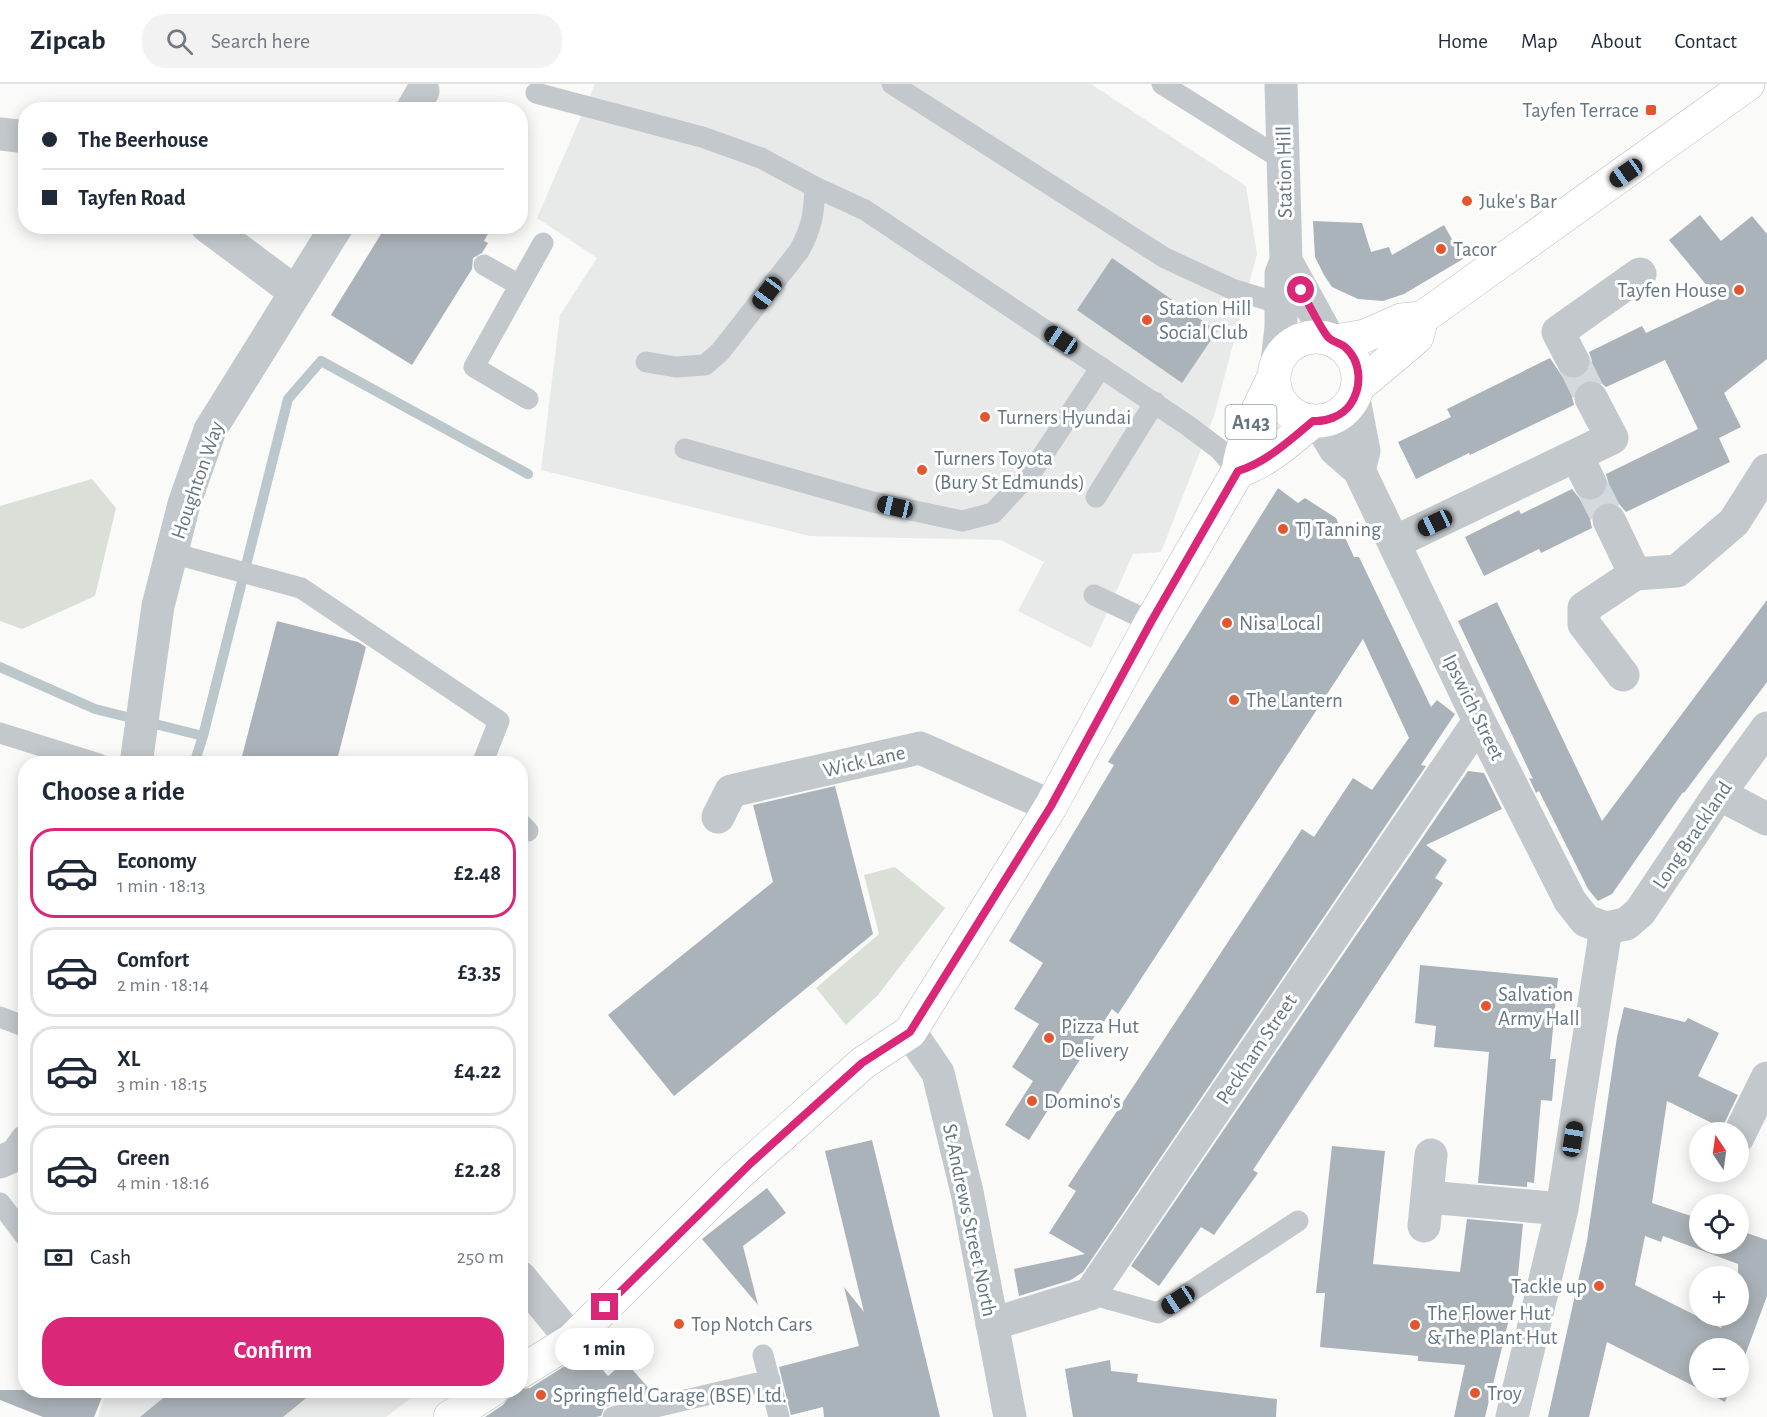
<!DOCTYPE html>
<meta charset="utf-8">
<style>
:root{--surface:#fff;--page:#f2f2f3;--text:#1f2937;--muted:#747a83;--line:#e0e1e3;--accent:#db2777}
body{margin:0;font-family:"Alegreya Sans",sans-serif;background:var(--page);color:var(--text);height:100vh;display:flex;flex-direction:column;font-size:22px;white-space:nowrap}
*{box-sizing:border-box;margin:0}
p{font-size:20px;color:var(--muted)}
.icon{flex:none;width:33px;height:33px;fill:none;stroke:currentColor;stroke-width:2;stroke-linecap:round;stroke-linejoin:round}
.map{position:relative;flex:1;overflow:hidden}
.drawer{position:absolute;left:18px;top:672px;width:510px;height:642px;display:flex;flex-direction:column;background:var(--surface);border-radius:24px;box-shadow:0 3px 15px #0003}
.drawer>*{flex:none}
.hud{position:absolute;left:18px;top:18px;width:510px;height:132px;border-radius:24px;box-shadow:0 3px 15px #0003;display:grid;align-content:center;height:132px;padding:0 24px;background:var(--surface)}
.needle{width:39px;rotate:347deg}
.tools{position:absolute;left:1689px;top:1038px;display:grid;gap:12px}
.tools a{display:grid;place-items:center;width:60px;height:60px;border-radius:50%;background:var(--surface);box-shadow:0 3px 15px #0003;font-size:30px}
.end{position:absolute;width:27px;height:27px;margin:-14px;border:8px solid #db2777;background:#fff;box-shadow:0 0 0 3px #fff}
.from{border-radius:50%}
.bubble{position:absolute;height:42px;border-radius:21px;background:var(--surface);box-shadow:0 3px 15px #0003;font-size:20px;font-weight:700;line-height:42px;text-align:center}
.car{position:absolute;width:18px;height:36px;margin:-18px -9px;border-radius:8px;box-shadow:0 0 4px 2px #0007;background:linear-gradient(#222 24%,#8ab4d8 0 40%,#222 0 76%,#8ab4d8 0 86%,#222 0)}
.hud b{display:flex;align-items:center;gap:21px;height:57px;font-size:22px}
.hud b+b{border-top:2px solid var(--line)}
.hud i{width:15px;height:15px;background:var(--text)}
ul{padding:0;list-style:none}
li{display:flex;align-items:center;gap:18px;height:90px;margin:0 12px 9px;padding:0 12px;border:3px solid var(--line);border-radius:24px}
li div{flex:1}
li b{display:block;font-size:22px}
li em{font-style:normal;font-weight:700}
li.active{border-color:var(--accent)}
li>.icon{width:54px;height:54px;stroke-width:1.5}
h2{padding:0 24px;font-size:27px;line-height:72px}
.pay{display:flex;align-items:center;gap:15px;height:66px;padding:0 24px;font-size:22px}
.pay p{margin-inline-start:auto}
.button{display:flex;gap:12px;margin-top:auto;padding:12px 24px}
.button a{flex:1;height:69px;border-radius:24px;background:var(--accent);color:#fff;font-size:24px;font-weight:700;line-height:69px;text-align:center}
header{display:flex;align-items:center;gap:36px;box-sizing:border-box;height:84px;padding:0 30px;background:var(--surface);border-bottom:2px solid var(--line)}
header strong{font-size:28px}
nav{display:flex;gap:33px;margin-inline-start:auto;font-size:21px}
.search{width:420px;height:54px;background:var(--page);display:flex;align-items:center;gap:15px;box-sizing:border-box;padding:0 21px;border-radius:24px;color:var(--muted);font-size:22px}
.map>svg:first-child{display:block}
.built{fill:#e8e9e9}
.green{fill:#dadfd7}
.lines{fill:none;stroke-linecap:round;stroke-linejoin:round}
.stream{stroke:#bbc7cb;stroke-width:10}
.building{fill:#aab3b9;fill-rule:evenodd}
.minor-tunnel{stroke:#d5d9db;stroke-width:33;stroke-dasharray:33 16;stroke-linecap:butt}
.primary-casing{stroke:#b5babe;stroke-width:34}
.service{stroke:#c3c8cc;stroke-width:21}
.minor{stroke:#c3c8cc;stroke-width:33}
.tertiary{stroke:#c3c8cc;stroke-width:33}
.primary{stroke:#fff;stroke-width:33}
.route{stroke:#db2777;stroke-width:8}
.poi-dot{fill:#e4572e;stroke:#fff;stroke-width:2}
.labels{text-anchor:middle;stroke-width:6;stroke-linejoin:round;paint-order:stroke}
.shield{fill:#fff;stroke:#939fa8;stroke-width:1.5}
.shield-label{font-size:20px;font-weight:bold;fill:#657683}
.poi-label{font-size:21px;fill:#657683;stroke:#fff;text-anchor:start}
.street-label{font-size:21px;fill:#657683;stroke:#fff}
</style>
<header>
<strong>Zipcab</strong>
<div class="search"><svg class="icon" aria-label="search" viewBox="0 0 24 24"><circle cx="10" cy="10" r="6"/><path d="M15 15l6 6"/></svg>Search here</div>
<nav><a>Home</a><a>Map</a><a>About</a><a>Contact</a></nav>
</header>
<div class="map">
<svg width="1767" height="1333" viewBox="0 0 1767 1333">
<rect width="100%" height="100%" fill="#fafaf8"/>
<!-- built -->
<path class="built" d="M595,0H1091L1246,102L1257,170L1214,332L1161,468L1133,470L1091,564L1018,527L1044,478L1001,456L810,452L541,386L560,231L597,174L537,134Z
M106,1307H421L386,1333H98Z"/>
<!-- green -->
<path class="green" d="M92,395L116,424L95,512L22,545L0,537V422Z
M895,783L945,824L878,911L846,941L816,904L879,850L864,791Z"/>
<g class="lines">
<!-- stream -->
<path class="stream" d="M0,583L95,625L203,652L194,680
M203,652L288,315L321,277L528,390"/>
</g>
<!-- building -->
<path class="building" d="M1700,131L1721,157L1752,132L1767,150V275L1724,309L1741,343L1719,354L1730,378L1626,428L1619,420L1610,417L1601,419L1593,426L1590,435L1592,444L1541,469L1539,465L1484,492L1465,453L1519,426L1521,430L1572,405L1580,415L1589,418L1598,416L1605,410L1609,401L1606,390L1698,345L1665,276L1606,303L1600,298L1592,295L1583,297L1575,305L1572,313L1574,321L1470,371L1469,369L1416,395L1398,358L1451,333L1447,325L1550,274L1562,292L1572,296L1581,294L1589,287L1592,277L1589,268L1642,242L1646,249L1718,215L1669,156Z
M1313,137L1362,139L1371,168L1389,163L1392,171L1444,141L1463,175L1404,210L1383,217L1358,215L1332,203L1324,191L1315,173Z
M386,142H492L484,157L488,159L482,169L473,174L472,185L412,281L331,231Z
M1112,174L1217,247L1182,299L1077,226Z
M1278,404L1298,419L1305,414L1336,434L1354,473H1359L1431,623L1437,616L1455,630L1421,681L1426,682L1083,1188L1071,1196L1019,1212L1014,1185L1085,1170L1049,1149L1076,1107L1068,1102L1302,745L1314,753L1353,694L1372,706L1409,654L1363,555L1118,930L1112,925L1029,1056L1005,1041L1033,997L1012,983L1039,940L1014,925L1043,879L1009,857L1114,681L1108,678Z
M1767,516V598L1684,709L1683,708L1612,810L1598,817L1588,805L1539,707L1536,709L1529,694L1533,695L1458,537L1497,518L1602,737Z
M277,537L358,558L366,563L336,680H240Z
M1468,687L1484,689L1502,725L1426,761L1447,776L1435,794L1443,799L1253,1086L1258,1089L1214,1151L1201,1143L1159,1202L1131,1182Z
M835,702L873,850L674,1012L608,931L773,798L753,721Z
M1420,881L1558,894L1550,975H1556L1552,1017L1541,1016L1534,1099L1527,1098V1103L1478,1099L1489,968L1434,963L1436,942L1415,939Z
M1624,923L1685,938L1688,934L1719,949L1698,992L1738,1011L1722,1044L1667,1017L1652,1119L1700,1135V1160H1738V1146L1767,1156V1212L1740,1285L1738,1264H1700V1304H1730L1725,1318L1607,1258L1589,1333H1548L1587,1157L1617,953ZM1645,1152L1661,1158L1663,1152L1738,1180V1232H1726L1721,1244L1635,1201Z
M872,1056L940,1333H824L823,1323L791,1331L779,1283L859,1262L844,1203L864,1228L825,1067Z
M1332,1062L1385,1067L1373,1180L1460,1188L1467,1135L1523,1140L1517,1202L1485,1333H1454L1465,1281L1418,1277V1272L1320,1263L1325,1209H1316Z
M767,1104L786,1129L743,1162L758,1221L702,1155Z
M587,1268L608,1292L625,1277L651,1307L645,1312L610,1321L604,1324L601,1332L596,1333H485L503,1321L514,1306L530,1304Z
M1110,1276L1111,1287L1138,1290L1137,1298L1277,1315L1276,1333H1073L1065,1285Z
M0,1306H105L94,1333H43L0,1316Z
M173,1306H316L283,1333H140Z"/>
<g class="lines">
<!-- minor-tunnel -->
<path class="minor-tunnel" d="M1573,277L1591,314
M1590,399L1609,436"/>
<defs>
<path id="primary" d="M1274 295a42 42 0 1 1 84 0a42 42 0 1 1-84 0Z
M1336,257L1365,252L1401,236L1422,234L1748,0
M1359,302L1417,253L1422,234
M1238,387C1267,378 1290,356 1313,337
M520,1288L572,1256L735,1093L863,979L910,948L1051,722L1151,538L1238,387C1244,348 1258,327 1274,292
M450,1333L492,1306"/>
</defs>
<!-- primary casing -->
<use href="#primary" class="primary-casing"/>
<!-- service -->
<path class="service" d="M892,0L1165,174L1232,205L1281,220
M1162,0L1283,76
M536,9L702,53L761,74L815,103L865,126L1187,341L1219,365L1238,387
M484,181L519,201
M646,278L676,283L705,281L720,268L799,167C812,144 814,129 815,103
M528,315L474,283L543,159
M685,365L873,418L962,437L993,429L1033,386L1101,283
M1096,413L1155,318
M172,469L301,504L499,637L482,680
M1094,511L1151,538
M0,649L99,680
M520,739L528,747
M0,933L26,943
M0,1119L26,1153
M1090,1210L1158,1229L1298,1137
M763,1271L779,1333
M613,1333L770,1296"/>
<!-- minor -->
<path class="minor" d="M412,26L423,7
M0,50L26,53
M207,142L295,208
M1573,277L1558,248L1640,190
M1354,315L1364,367L1359,386
M1319,338L1335,365L1359,386L1479,637L1570,817L1586,837L1606,844
M1577,372L1590,399
M1609,436L1635,490
M1395,458L1612,354L1591,314
M1623,591L1584,540V524L1635,490L1677,487L1734,438L1767,386
M136,680L158,522L184,420L210,346L337,142
M1719,710L1767,735
M718,733L731,707L920,664L1051,722
M1606,844L1626,840L1640,828L1719,710L1767,644
M1738,1053L1767,994
M0,1078L16,1071L26,1057
M1427,1113L1562,1125
M1424,1142L1431,1071
M520,1193L572,1256
M992,1240L1090,1210L1479,637
M1512,1333L1562,1125L1606,844"/>
<!-- tertiary -->
<path class="tertiary" d="M1286,177L1329,255
M1277,278L1281,243V190L1286,177L1281,0
M910,948L938,989L967,1108L1010,1333"/>
<!-- primary -->
<use href="#primary" class="primary"/>
</g>
<g class="lines">
<!-- route -->
<path class="route" d="M605,1223L751,1079L862,979L910,948L1051,722L1151,538L1238,387C1267,378 1290,356 1313,337C1326,338 1342,332 1350,321C1362,304 1362,278 1345,263C1340,259 1333,258 1329,254C1323,249 1306,215 1301,206"/>
</g>
<!-- markers -->
<g class="poi-dot">
<rect x="1645" y="20" width="12" height="12" rx="3"/>
<circle cx="1467" cy="117" r="6"/>
<circle cx="1441" cy="165" r="6"/>
<circle cx="1739" cy="206" r="6"/>
<circle cx="1147" cy="236" r="6"/>
<circle cx="985" cy="333" r="6"/>
<circle cx="922" cy="386" r="6"/>
<circle cx="1283" cy="445" r="6"/>
<circle cx="1227" cy="539" r="6"/>
<circle cx="1234" cy="616" r="6"/>
<circle cx="1486" cy="922" r="6"/>
<circle cx="1049" cy="954" r="6"/>
<circle cx="1032" cy="1017" r="6"/>
<circle cx="1599" cy="1202" r="6"/>
<circle cx="679" cy="1240" r="6"/>
<circle cx="1415" cy="1241" r="6"/>
<circle cx="1475" cy="1309" r="6"/>
<circle cx="541" cy="1311" r="6"/>
</g>
<g class="labels">
<!-- shield labels -->
<rect class="shield" x="1225.5" y="321" width="51" height="34" rx="4.5"/>
<g class="shield-label">
<text x="1251" y="345">A143</text>
</g>
<!-- poi labels -->
<g class="poi-label">
<text x="1639" y="33" text-anchor="end">Tayfen Terrace</text>
<text x="1479" y="124">Juke's Bar</text>
<text x="1453" y="172">Tacor</text>
<text x="1727" y="213" text-anchor="end">Tayfen House</text>
<text x="1159" y="231">Station Hill<tspan x="1159" dy="24">Social Club</tspan></text>
<text x="997" y="340">Turners Hyundai</text>
<text x="934" y="381">Turners Toyota<tspan x="934" dy="24">(Bury St Edmunds)</tspan></text>
<text x="1295" y="452">TJ Tanning</text>
<text x="1239" y="546">Nisa Local</text>
<text x="1246" y="623">The Lantern</text>
<text x="1498" y="917">Salvation<tspan x="1498" dy="24">Army Hall</tspan></text>
<text x="1061" y="949">Pizza Hut<tspan x="1061" dy="24">Delivery</tspan></text>
<text x="1044" y="1024">Domino's</text>
<text x="1587" y="1209" text-anchor="end">Tackle up</text>
<text x="1427" y="1236">The Flower Hut<tspan x="1427" dy="24">&amp; The Plant Hut</tspan></text>
<text x="691" y="1247">Top Notch Cars</text>
<text x="1487" y="1316">Troy</text>
<text x="553" y="1318">Springfield Garage (BSE) Ltd.</text>
</g>
<!-- street labels -->
<g class="street-label">
<text transform="translate(1284 88) rotate(-91)" y="7">Station Hill</text>
<text transform="translate(197 396) rotate(-71)" y="7">Houghton Way</text>
<text transform="translate(1474 623) rotate(64)" y="7">Ipswich Street</text>
<text transform="translate(864 677) rotate(-13)" y="7">Wick Lane</text>
<text transform="translate(1692 751) rotate(-56)" y="7">Long Brackland</text>
<text transform="translate(1256 965) rotate(-56)" y="7">Peckham Street</text>
<text transform="translate(970 1136) rotate(78)" y="7">St Andrews Street North</text>
</g>
</g>
</svg>
<div class="tools">
<a><svg class="needle" viewBox="-14 -14 28 28"><path d="M0-13l5 13h-10z" fill="#e53935"/><path d="M0 13l5-13h-10z" fill="#747a83"/></svg></a>
<a><svg class="icon" aria-label="locate" viewBox="0 0 24 24"><circle cx="12" cy="12" r="6"/><path d="M12 2v4M12 18v4M2 12h4M18 12h4"/></svg></a>
<a>+</a>
<a>−</a>
</div>
<i class="end from" style="left:1301px;top:206px"></i>
<i class="end" style="left:605px;top:1223px"></i>
<div class="bubble" style="left:555px;top:1244px;width:99px">1 min</div>
<i class="car" style="left:1626px;top:89px;rotate:235deg"></i>
<i class="car" style="left:767px;top:209px;rotate:217deg"></i>
<i class="car" style="left:1061px;top:256px;rotate:304deg"></i>
<i class="car" style="left:895px;top:423px;rotate:283deg"></i>
<i class="car" style="left:1435px;top:439px;rotate:245deg"></i>
<i class="car" style="left:1573px;top:1055px;rotate:9deg"></i>
<i class="car" style="left:1178px;top:1216px;rotate:237deg"></i>
<div class="hud">
<b><i class="from"></i>The Beerhouse</b>
<b><i></i>Tayfen Road</b>
</div>
<section class="drawer">
<h2>Choose a ride</h2>
<ul>
<li class="active"><svg class="icon" aria-label="car" viewBox="0 0 24 24"><path d="M5 17H2v-5l4-1 3-4h7l3 4 3 1v5h-3M9 17h6M6 11h13"/><circle cx="7" cy="17" r="2"/><circle cx="17" cy="17" r="2"/></svg><div><b>Economy</b><p>1 min · 18:13</p></div><em>£2.48</em></li>
<li><svg class="icon" aria-label="car" viewBox="0 0 24 24"><path d="M5 17H2v-5l4-1 3-4h7l3 4 3 1v5h-3M9 17h6M6 11h13"/><circle cx="7" cy="17" r="2"/><circle cx="17" cy="17" r="2"/></svg><div><b>Comfort</b><p>2 min · 18:14</p></div><em>£3.35</em></li>
<li><svg class="icon" aria-label="car" viewBox="0 0 24 24"><path d="M5 17H2v-5l4-1 3-4h7l3 4 3 1v5h-3M9 17h6M6 11h13"/><circle cx="7" cy="17" r="2"/><circle cx="17" cy="17" r="2"/></svg><div><b>XL</b><p>3 min · 18:15</p></div><em>£4.22</em></li>
<li><svg class="icon" aria-label="car" viewBox="0 0 24 24"><path d="M5 17H2v-5l4-1 3-4h7l3 4 3 1v5h-3M9 17h6M6 11h13"/><circle cx="7" cy="17" r="2"/><circle cx="17" cy="17" r="2"/></svg><div><b>Green</b><p>4 min · 18:16</p></div><em>£2.28</em></li>
</ul>
<div class="pay"><svg class="icon" aria-label="cash" viewBox="0 0 24 24"><path d="M3 7h18v10H3z"/><circle cx="12" cy="12" r="2"/></svg>Cash<p>250 m</p></div>
<div class="button"><a>Confirm</a></div>
</section>
</div>
